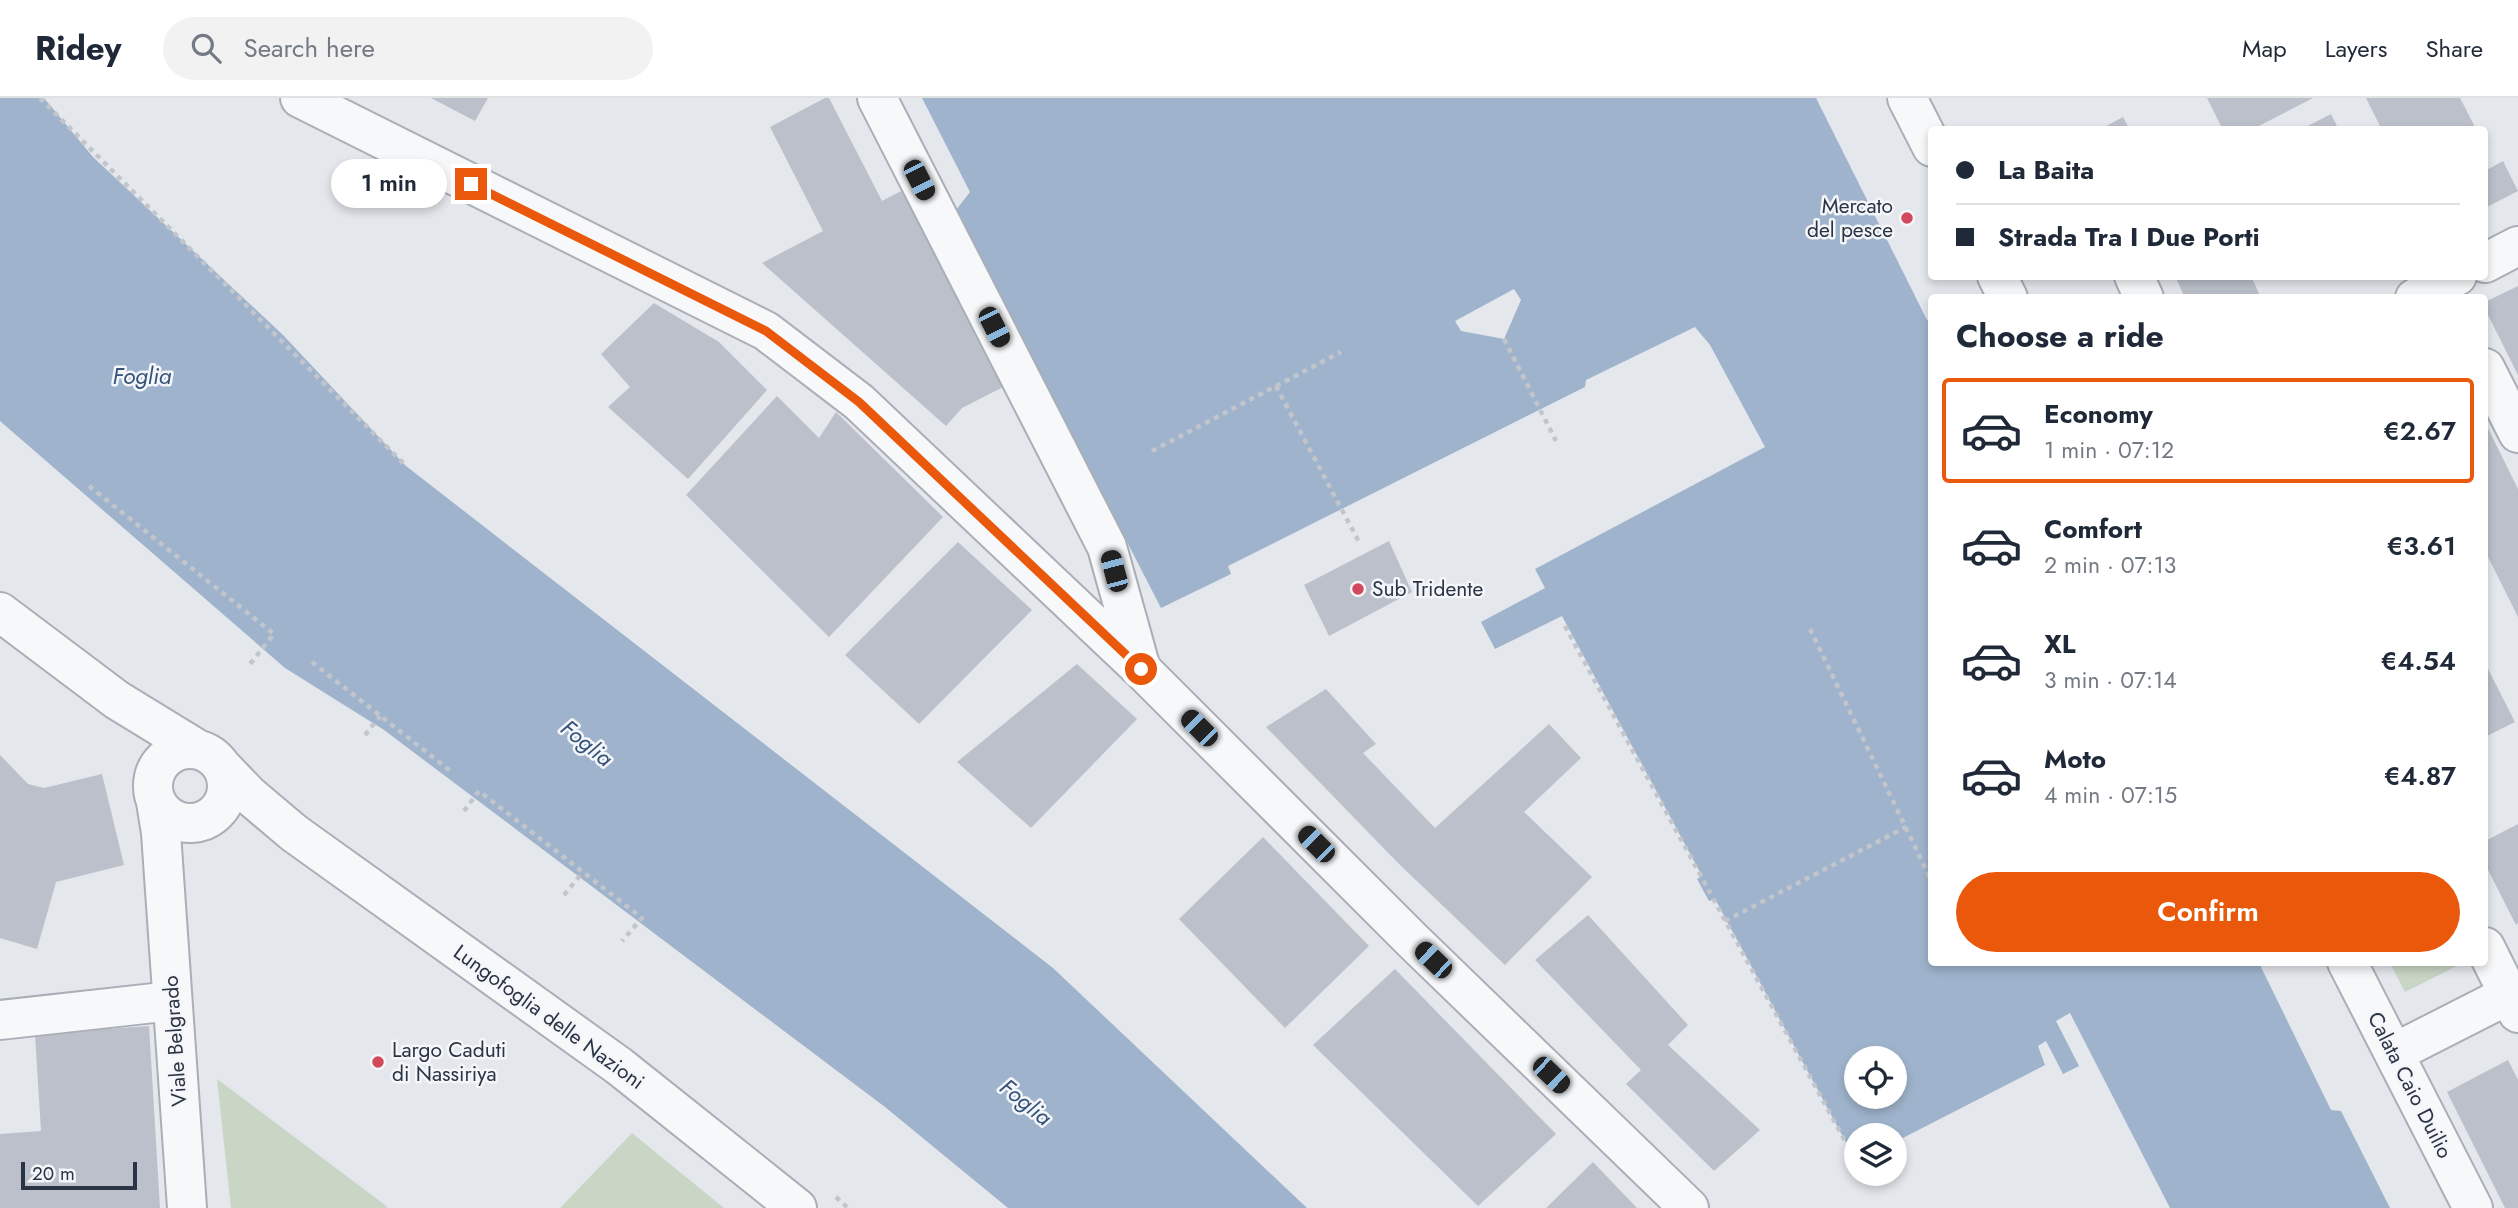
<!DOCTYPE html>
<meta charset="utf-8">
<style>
:root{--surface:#fff;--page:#f2f2f3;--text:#1f2937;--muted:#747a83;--line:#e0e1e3;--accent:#ea580c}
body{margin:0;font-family:Jost,sans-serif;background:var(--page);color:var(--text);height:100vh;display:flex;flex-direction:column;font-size:26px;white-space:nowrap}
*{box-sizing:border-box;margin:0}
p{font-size:23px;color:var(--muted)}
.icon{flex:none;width:38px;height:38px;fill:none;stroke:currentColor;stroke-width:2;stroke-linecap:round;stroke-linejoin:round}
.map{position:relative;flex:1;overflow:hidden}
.sheet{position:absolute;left:1928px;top:196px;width:560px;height:672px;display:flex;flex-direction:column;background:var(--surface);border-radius:7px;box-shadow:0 4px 10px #0003}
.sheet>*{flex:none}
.top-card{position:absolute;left:1928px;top:28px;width:560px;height:154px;border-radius:7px;box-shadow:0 4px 10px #0003;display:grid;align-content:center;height:154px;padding:0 28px;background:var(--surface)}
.controls{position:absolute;left:1844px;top:948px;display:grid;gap:14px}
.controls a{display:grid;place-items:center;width:63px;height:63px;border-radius:50%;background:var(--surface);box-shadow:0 4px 10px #0003;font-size:35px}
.scale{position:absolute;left:21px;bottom:18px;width:116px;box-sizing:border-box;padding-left:7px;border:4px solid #2b3445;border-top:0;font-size:19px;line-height:24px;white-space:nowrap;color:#2b3445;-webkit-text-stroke:5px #f4f6f9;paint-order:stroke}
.end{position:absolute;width:32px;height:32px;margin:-16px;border:9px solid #ea580c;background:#fff;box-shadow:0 0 0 4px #fff}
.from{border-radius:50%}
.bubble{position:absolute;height:49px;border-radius:24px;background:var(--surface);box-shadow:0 4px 10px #0003;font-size:23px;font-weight:600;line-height:49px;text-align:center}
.car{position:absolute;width:21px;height:42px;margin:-21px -10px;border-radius:9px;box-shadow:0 0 5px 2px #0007;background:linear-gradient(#222 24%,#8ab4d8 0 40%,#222 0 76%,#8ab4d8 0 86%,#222 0)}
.top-card b{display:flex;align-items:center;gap:24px;height:66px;font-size:26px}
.top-card b+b{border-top:2px solid var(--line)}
.top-card i{width:18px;height:18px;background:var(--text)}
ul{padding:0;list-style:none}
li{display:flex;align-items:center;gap:21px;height:105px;margin:0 14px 10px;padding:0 14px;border:4px solid transparent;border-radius:7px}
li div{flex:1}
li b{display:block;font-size:26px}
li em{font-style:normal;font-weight:600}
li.selected{border-color:var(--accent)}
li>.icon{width:63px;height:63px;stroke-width:1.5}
h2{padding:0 28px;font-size:32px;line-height:84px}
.cta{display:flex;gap:14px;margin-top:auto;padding:14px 28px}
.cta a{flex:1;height:80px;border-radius:42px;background:var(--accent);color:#fff;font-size:28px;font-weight:600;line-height:80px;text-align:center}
header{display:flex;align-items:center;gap:42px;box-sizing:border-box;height:98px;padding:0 35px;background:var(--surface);border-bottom:2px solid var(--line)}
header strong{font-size:33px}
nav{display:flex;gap:38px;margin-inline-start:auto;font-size:24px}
.search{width:490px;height:63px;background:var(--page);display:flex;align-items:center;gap:18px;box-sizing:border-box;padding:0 24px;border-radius:38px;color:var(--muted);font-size:26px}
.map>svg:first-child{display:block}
.green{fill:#c9d6c5}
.water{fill:#9fb4cc;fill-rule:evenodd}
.pier{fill:#e4e7ec}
.building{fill:#bbc0ca}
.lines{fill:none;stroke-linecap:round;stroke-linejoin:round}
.minor-casing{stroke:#a9aeb7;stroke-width:42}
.path{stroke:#c2c5cb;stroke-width:4.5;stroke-dasharray:5 5;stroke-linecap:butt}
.minor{stroke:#f7f8fa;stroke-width:38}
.route{stroke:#ea580c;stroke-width:9}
.poi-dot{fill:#d1495b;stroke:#f4f6f9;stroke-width:2.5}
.labels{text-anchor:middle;stroke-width:5;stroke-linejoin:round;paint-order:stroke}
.poi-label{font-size:21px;fill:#2b3445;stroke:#f4f6f9;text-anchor:start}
.street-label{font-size:21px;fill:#2b3445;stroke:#f4f6f9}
.water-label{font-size:23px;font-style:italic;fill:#34527a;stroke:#f4f6f9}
</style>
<header>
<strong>Ridey</strong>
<div class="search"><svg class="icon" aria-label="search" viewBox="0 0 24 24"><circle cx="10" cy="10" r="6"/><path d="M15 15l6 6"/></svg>Search here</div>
<nav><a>Map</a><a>Layers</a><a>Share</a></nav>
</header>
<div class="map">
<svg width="2518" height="1110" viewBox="0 0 2518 1110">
<rect width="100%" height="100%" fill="#e4e7ec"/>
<!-- green -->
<path class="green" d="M2390,865H2463L2405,894Z
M217,981L385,1107L388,1110H231Z
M632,1035L724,1110H560Z"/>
<!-- water -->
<path class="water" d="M0,0H44L93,59L283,237L406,368L1053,870L1307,1110H1008L885,1009L384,632L285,570L0,323Z
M922,0H1816L1927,222L1932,223V864L2259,865L2331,1012L2341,1013L2390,1110H2170L2070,915L2056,923L2079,968L2063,976L2046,943L2038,948L2045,967L1895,1044V1038H1857V1065L1715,801L1709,803L1697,781L1702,778L1562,518L1495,551L1481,524L1545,490L1535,471L1765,349L1710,247L1695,229L1586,282L1585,289L1228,468L1231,476L1161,510L956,112L970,94ZM1857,961H1895V999H1857Z"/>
<!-- pier -->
<path class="pier" d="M1514,191L1521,202L1504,241L1461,233L1455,223Z"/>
<!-- building -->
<path class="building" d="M431,0H488L475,23Z
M825,0H829L882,103L909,89L1009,286L962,310L946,328L762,165L823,133L770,29Z
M2207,0H2313L2251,32H2223Z
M2366,0H2460L2476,31L2382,32Z
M2331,16L2339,32H2300Z
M2123,19L2130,32H2099Z
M2503,63L2518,93L2485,110V73Z
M2175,178H2251L2261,200H2185Z
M2518,188V277L2485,211V204Z
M654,205L719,244L767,292L688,381L608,309L630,289L601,256Z
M777,298L819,340L836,314L943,419L829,539L686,397Z
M2485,324L2518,391V519L2485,453Z
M1389,443L1412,494L1329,538L1304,487Z
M958,444L1032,512L919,626L845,557Z
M2485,565L2515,624L2485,639Z
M1077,566L1137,621L1031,730L957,664Z
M1326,591L1376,646L1363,655L1435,730L1549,626L1581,660L1524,714L1592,779L1505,867L1398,765L1266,629Z
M0,657L28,686L44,690L102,676L124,767L56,784L37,851L0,840Z
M2518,726V825L2516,827L2485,766V743Z
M1263,739L1369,848L1285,930L1179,821Z
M1588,817L1688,927L1668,947L1760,1032L1714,1073L1626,986L1641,972L1535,862Z
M1395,871L1556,1036L1478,1108L1313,947Z
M149,928L160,1110H0V1036L41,1033L35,936Z
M2508,962L2518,982V1110H2505L2447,994Z
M1593,1064L1637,1110H1546Z"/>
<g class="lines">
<defs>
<path id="minor" d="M300,0L766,233L859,304L1141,571L1413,843L1689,1110
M877,0L1107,449L1141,571
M1907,0L1932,49
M2485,165L2518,148
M1997,178L2008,200
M2134,178L2144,200
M2415,200L2457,178
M2485,270L2518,335
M0,514L117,602L197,651
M153 688a37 37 0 1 1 74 0a37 37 0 1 1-74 0Z
M223,670L249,697L294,735L619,968L797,1110
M156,704L161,735L187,1110
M2485,849L2518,915
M2347,864L2473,1110
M0,922L172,903
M2394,955L2518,892"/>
</defs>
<!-- minor casing -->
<use href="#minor" class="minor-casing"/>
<!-- path -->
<path class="path" d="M40,0L406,368
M1504,241L1556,343
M1276,288L1359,444
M1152,353L1341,254
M89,388L274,536L250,566
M1565,528L1857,1065
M1810,531L1932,784
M312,564L453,675
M365,637L380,618
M464,713L479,693L642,820L622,843
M564,797L583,774
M1725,823L1906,729
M836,1099L848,1110"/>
<!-- minor -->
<use href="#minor" class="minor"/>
</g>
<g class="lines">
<!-- route -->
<path class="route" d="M471,86L766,233L859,304L1141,571"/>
</g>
<!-- markers -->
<g class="poi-dot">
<circle cx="1907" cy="120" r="7"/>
<circle cx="1358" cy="491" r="7"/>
<circle cx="378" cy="964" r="7"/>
</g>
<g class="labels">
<!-- poi labels -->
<g class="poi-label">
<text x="1893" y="115" text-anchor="end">Mercato<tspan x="1893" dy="24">del pesce</tspan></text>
<text x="1372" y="498">Sub Tridente</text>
<text x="392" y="959">Largo Caduti<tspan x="392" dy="24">di Nassiriya</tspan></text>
</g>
<!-- street labels -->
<g class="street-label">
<text transform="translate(549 919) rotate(36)" y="7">Lungofoglia delle Nazioni</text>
<text transform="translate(175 943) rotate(-94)" y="7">Viale Belgrado</text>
<text transform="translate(2410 987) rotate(63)" y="7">Calata Caio Duilio</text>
</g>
<!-- water labels -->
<g class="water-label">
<text x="142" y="286">Foglia</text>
<text transform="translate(587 645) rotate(39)" y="8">Foglia</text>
<text transform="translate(1026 1004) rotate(39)" y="8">Foglia</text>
</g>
</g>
</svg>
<div class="controls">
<a><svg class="icon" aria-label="locate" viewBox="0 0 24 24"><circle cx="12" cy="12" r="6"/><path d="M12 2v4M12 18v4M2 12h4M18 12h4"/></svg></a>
<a><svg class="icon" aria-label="layers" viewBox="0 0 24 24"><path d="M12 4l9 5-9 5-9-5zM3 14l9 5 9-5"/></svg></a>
</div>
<div class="scale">20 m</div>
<i class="end from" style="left:1141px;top:571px"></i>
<i class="end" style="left:471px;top:86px"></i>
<div class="bubble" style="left:331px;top:61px;width:116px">1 min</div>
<i class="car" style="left:919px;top:82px;rotate:153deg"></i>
<i class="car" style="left:994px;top:229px;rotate:153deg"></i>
<i class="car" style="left:1114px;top:473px;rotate:345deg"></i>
<i class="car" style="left:1199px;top:630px;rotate:315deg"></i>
<i class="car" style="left:1316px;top:746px;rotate:315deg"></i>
<i class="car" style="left:1433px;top:862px;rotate:314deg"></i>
<i class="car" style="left:1551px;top:977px;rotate:134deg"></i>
<div class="top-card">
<b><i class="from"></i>La Baita</b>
<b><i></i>Strada Tra I Due Porti</b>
</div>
<section class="sheet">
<h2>Choose a ride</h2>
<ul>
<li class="selected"><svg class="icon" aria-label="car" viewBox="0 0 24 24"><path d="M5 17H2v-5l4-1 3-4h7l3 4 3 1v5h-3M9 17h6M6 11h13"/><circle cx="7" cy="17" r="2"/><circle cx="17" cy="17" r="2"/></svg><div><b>Economy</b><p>1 min · 07:12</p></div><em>€2.67</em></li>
<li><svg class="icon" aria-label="car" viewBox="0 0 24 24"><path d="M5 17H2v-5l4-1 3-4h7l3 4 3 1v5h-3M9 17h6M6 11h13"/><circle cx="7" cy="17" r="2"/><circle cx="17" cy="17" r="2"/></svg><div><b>Comfort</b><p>2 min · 07:13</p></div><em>€3.61</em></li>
<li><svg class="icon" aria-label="car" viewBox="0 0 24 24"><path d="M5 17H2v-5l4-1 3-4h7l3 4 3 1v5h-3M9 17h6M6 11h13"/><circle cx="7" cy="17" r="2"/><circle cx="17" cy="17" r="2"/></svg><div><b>XL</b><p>3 min · 07:14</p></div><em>€4.54</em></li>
<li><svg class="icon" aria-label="car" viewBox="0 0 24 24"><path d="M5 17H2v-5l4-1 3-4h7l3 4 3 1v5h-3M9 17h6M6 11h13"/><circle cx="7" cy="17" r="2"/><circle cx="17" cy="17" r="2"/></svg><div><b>Moto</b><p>4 min · 07:15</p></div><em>€4.87</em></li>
</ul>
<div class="cta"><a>Confirm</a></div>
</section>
</div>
